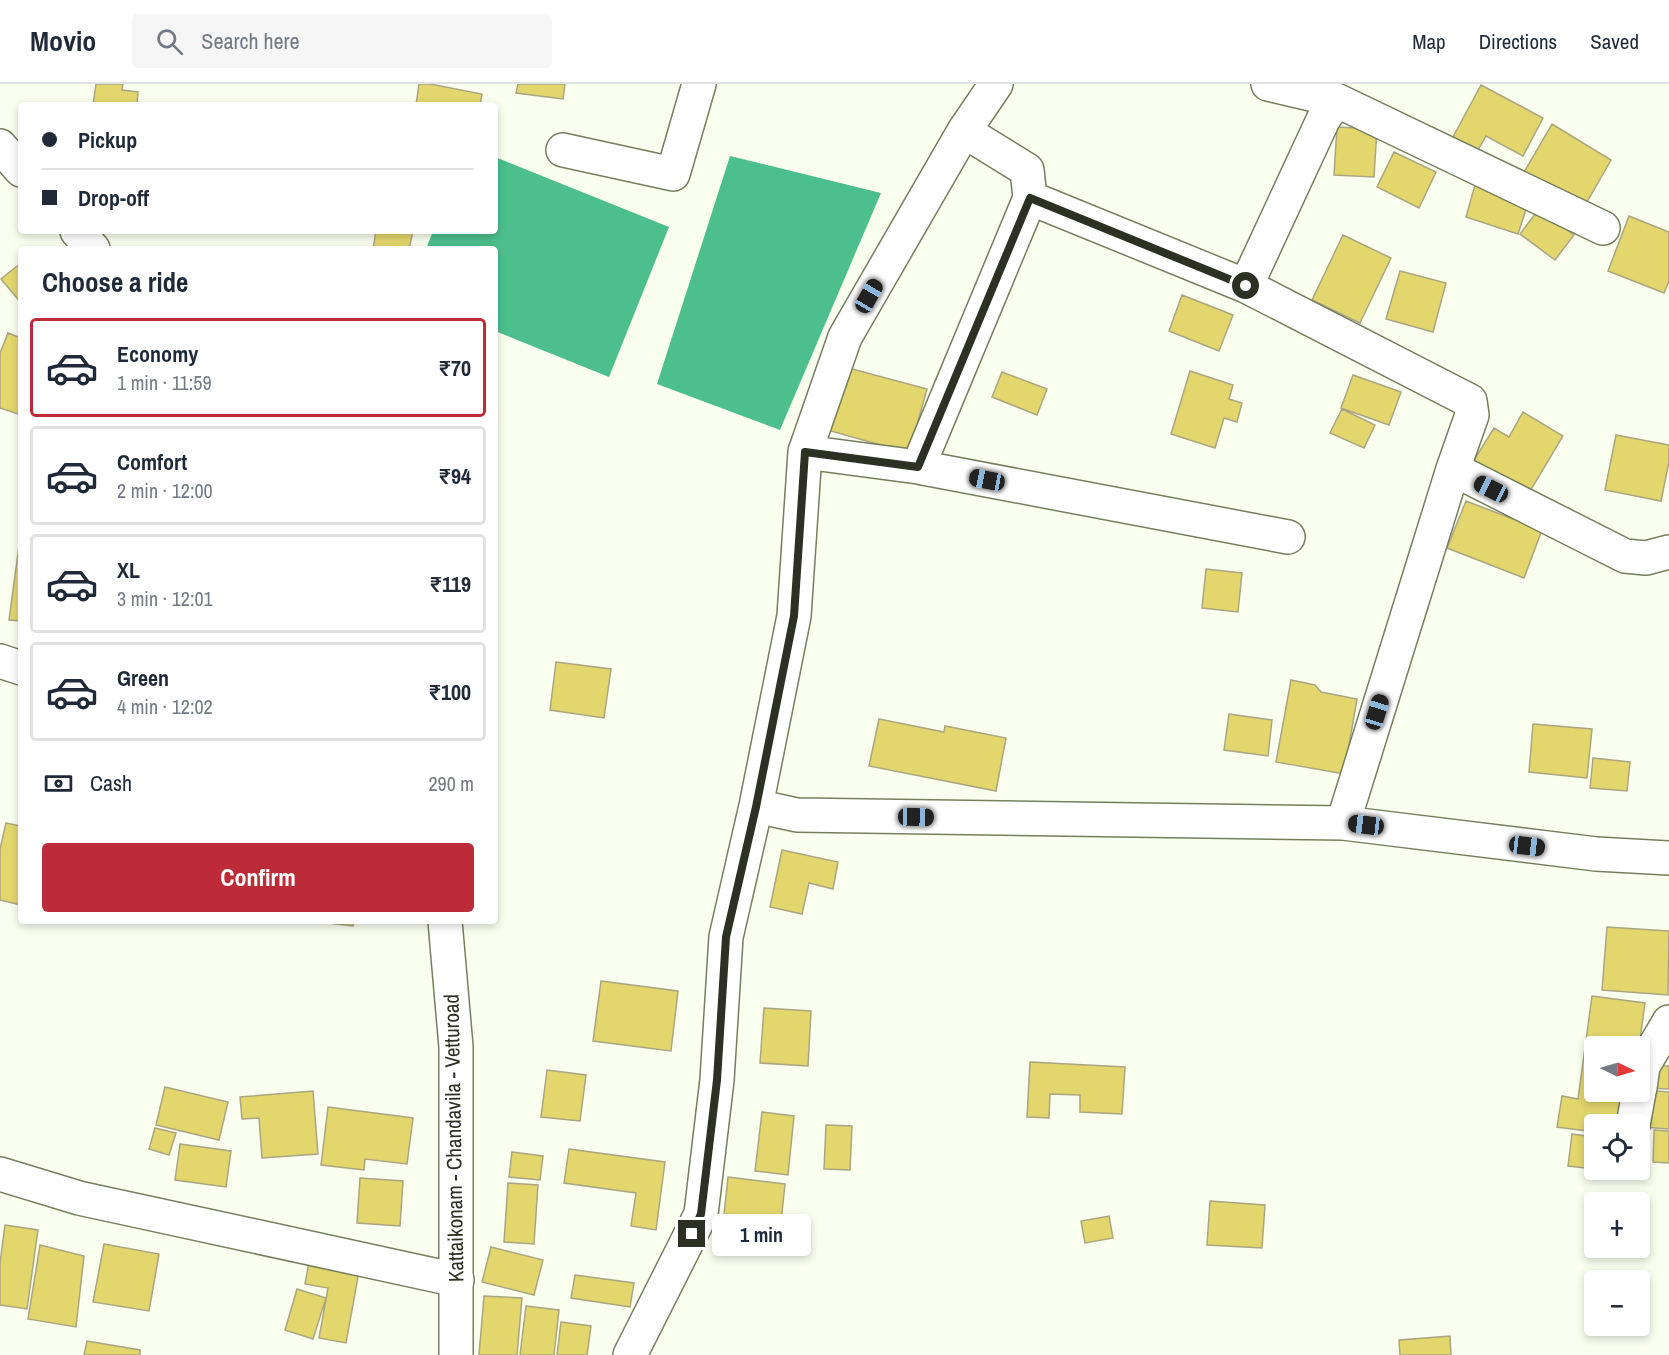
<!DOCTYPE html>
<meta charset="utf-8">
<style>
:root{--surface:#fff;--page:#f6f6f7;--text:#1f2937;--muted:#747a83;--line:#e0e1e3;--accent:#bc2b37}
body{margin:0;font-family:"Archivo Narrow",sans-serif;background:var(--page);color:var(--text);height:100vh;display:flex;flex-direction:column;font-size:22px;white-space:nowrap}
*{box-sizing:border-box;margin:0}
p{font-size:20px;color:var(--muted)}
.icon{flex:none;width:33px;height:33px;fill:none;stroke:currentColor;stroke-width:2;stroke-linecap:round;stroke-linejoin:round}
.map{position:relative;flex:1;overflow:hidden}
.details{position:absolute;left:18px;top:162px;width:480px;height:678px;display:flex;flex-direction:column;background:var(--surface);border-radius:6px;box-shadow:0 3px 9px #0003}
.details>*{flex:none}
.top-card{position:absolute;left:18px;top:18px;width:480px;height:132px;border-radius:6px;box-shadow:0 3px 9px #0003;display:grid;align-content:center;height:132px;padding:0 24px;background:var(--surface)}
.needle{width:39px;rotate:95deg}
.fabs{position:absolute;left:1584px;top:952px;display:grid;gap:12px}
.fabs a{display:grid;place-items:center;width:66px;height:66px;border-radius:6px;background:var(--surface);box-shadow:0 3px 9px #0003;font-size:30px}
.end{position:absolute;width:27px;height:27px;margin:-14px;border:8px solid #2c3123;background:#fff;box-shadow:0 0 0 3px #fff}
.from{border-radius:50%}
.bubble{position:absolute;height:42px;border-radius:6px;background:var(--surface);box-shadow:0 3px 9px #0003;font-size:20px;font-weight:800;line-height:42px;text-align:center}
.car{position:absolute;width:18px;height:36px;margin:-18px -9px;border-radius:8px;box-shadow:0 0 4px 2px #0007;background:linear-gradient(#222 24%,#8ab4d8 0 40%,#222 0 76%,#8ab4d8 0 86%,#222 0)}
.top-card b{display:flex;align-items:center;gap:21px;height:57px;font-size:22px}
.top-card b+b{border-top:2px solid var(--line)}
.top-card i{width:15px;height:15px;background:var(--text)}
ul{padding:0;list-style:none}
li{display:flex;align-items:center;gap:18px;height:99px;margin:0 12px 9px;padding:0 12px;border:3px solid var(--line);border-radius:6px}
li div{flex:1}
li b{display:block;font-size:22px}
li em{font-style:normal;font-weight:800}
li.on{border-color:var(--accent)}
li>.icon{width:54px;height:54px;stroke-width:1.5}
h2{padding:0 24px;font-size:27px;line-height:72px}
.pay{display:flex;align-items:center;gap:15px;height:66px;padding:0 24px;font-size:22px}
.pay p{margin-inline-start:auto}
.cta{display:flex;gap:12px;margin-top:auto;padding:12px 24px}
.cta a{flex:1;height:69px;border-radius:6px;background:var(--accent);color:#fff;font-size:24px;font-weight:800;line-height:69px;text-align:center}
header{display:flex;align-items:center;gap:36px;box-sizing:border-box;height:84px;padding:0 30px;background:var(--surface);border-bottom:2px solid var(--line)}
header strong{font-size:28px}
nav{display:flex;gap:33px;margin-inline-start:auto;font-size:21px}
.search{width:420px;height:54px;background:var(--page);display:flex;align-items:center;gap:15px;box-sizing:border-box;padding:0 21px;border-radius:6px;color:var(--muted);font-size:22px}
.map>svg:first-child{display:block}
.water{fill:#4cbf8d}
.building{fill:#e3d66d;stroke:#aaa682;stroke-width:1.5}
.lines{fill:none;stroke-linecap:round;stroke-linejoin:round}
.minor-casing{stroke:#757f5e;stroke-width:36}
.major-casing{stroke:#757f5e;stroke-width:36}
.minor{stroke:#fff;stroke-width:33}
.major{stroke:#fff;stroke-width:33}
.route{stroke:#2c3123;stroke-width:8}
.labels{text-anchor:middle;stroke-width:4.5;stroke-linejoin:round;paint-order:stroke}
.street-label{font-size:21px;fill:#2c3123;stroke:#fff}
</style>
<header>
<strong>Movio</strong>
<div class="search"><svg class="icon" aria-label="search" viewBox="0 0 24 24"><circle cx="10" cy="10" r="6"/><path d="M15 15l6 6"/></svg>Search here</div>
<nav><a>Map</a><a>Directions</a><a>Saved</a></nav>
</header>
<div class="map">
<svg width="1669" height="1271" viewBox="0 0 1669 1271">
<rect width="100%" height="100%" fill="#f9feef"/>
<!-- water -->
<path class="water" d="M730,72L881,109L780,346L657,300Z
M495,73L669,143L609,293L495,247V165H426L433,147H495Z"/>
<!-- building -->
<path class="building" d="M96,0H123L122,6L138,8L137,21H93Z
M419,0H430L482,10L480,21H416Z
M518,0H565L563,15L516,9Z
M1481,1L1543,34L1523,72L1486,52L1478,66L1453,53Z
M1552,40L1611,76L1583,125L1523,90Z
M1337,43L1377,45L1374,93L1334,91Z
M1394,68L1436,88L1419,124L1377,103Z
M1475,101L1528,119L1518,150L1466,133Z
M1539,125L1574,151L1555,176L1520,150Z
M1629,132L1669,148V197L1664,209L1608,187Z
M376,147H413L409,165H373Z
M1343,151L1391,174L1360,239L1312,216Z
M21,179V219L1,195Z
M1400,187L1446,199L1433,248L1386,235Z
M1182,211L1233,231L1219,267L1169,247Z
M8,249L21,254V331L0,324V269Z
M841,282L927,305L909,369L824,345Z
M1190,287L1233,301L1229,315L1242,319L1237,338L1224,334L1215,364L1171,350Z
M1002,288L1047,305L1037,331L992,313Z
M1353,291L1401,308L1389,341L1341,324Z
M1342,325L1375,341L1364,364L1330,349Z
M1523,328L1563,352L1529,409L1474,376L1494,344L1509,353Z
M1616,351L1669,361V378L1661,417L1605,406Z
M1466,417L1542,446L1524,494L1447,464Z
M19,462H21V537L9,536Z
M1206,485L1242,489L1238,528L1202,524Z
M556,578L611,585L604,634L550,626Z
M1291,596L1315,601L1321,608L1357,615L1344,690L1276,678Z
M1229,630L1272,636L1268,672L1224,666Z
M879,635L944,648L945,642L1006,654L996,707L869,682Z
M1533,640L1592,645L1587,694L1529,688Z
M1593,674L1630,678L1627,707L1590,704Z
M6,739L21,742V821L0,816V765Z
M782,766L838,778L833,805L809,799L802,830L770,823Z
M311,837H354L353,842Z
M1607,843L1669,847L1668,911L1602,906Z
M601,897L678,907L671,967L593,957Z
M1592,912L1645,919L1639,963H1594V1008H1632L1628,1041H1594V1048L1557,1043L1562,1012L1578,1015Z
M764,924L811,927L808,982L760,979Z
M1030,978L1125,983L1122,1030L1080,1028V1011L1050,1010L1049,1034L1027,1033Z
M1646,982H1669V1005L1646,1004Z
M547,986L586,991L580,1037L541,1033Z
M165,1003L228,1018L219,1056L156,1041Z
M1645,1006L1669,1008V1045L1643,1043Z
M313,1007L318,1070L262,1074L259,1034L242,1035L240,1013Z
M328,1023L413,1034L407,1080L365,1075L364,1086L321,1081Z
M762,1028L794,1032L788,1091L755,1087Z
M826,1041L852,1042L850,1086L824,1085Z
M155,1044L176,1049L169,1071L149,1065Z
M1654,1046L1669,1047V1079L1653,1078Z
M1572,1050L1594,1053V1085L1568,1082Z
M180,1060L231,1067L226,1103L175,1096Z
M569,1065L665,1078L656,1146L631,1142L636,1109L564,1099Z
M512,1068L543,1072L540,1096L509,1093Z
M728,1093L785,1100L781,1138L724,1131Z
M360,1094L403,1097L400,1142L357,1139Z
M508,1099L538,1101L534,1160L504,1158Z
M1210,1117L1265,1121L1262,1164L1207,1161Z
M1109,1132L1113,1154L1085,1159L1081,1137Z
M5,1141L38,1146L27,1225L0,1221V1179Z
M104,1160L159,1170L149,1227L93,1218Z
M40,1161L84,1172L76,1243L28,1235Z
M491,1163L543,1176L534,1211L482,1198Z
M310,1172L360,1182L346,1259L319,1254L328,1204L305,1200Z
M575,1191L634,1199L630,1223L571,1214Z
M297,1205L326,1214L313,1255L285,1246Z
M484,1212L522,1214L517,1271H479Z
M526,1222L559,1226L554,1271H520Z
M561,1238L591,1242L587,1271H557Z
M1450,1252L1451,1271H1400L1399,1256Z
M87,1257L140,1266V1271H84Z"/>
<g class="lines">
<defs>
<path id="minor" d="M1268,0L1336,16
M563,66L673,90L699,0
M1030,114L1246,202L1470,317L1472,331L1453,385L1343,739
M1246,202L1323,36L1336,16L1603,144
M805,368L918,383L1288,453
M918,383L1030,114L1027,86L964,47
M1453,385L1625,472L1646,474L1669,468
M0,577L21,584
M756,722L794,532L805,368L845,253L964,47L996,0
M1640,1004L1643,982L1669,938
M1633,1041L1639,1008
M0,1090L79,1114L457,1196
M630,1271L701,1130L717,996L726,853L756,722L797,731L1343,739L1596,770L1669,774"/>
<path id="major" d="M0,62L21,86
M77,147L93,165
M445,837L456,963V1271"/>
</defs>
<!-- minor casing -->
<use href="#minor" class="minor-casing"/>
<!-- major casing -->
<use href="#major" class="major-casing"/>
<!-- minor -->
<use href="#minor" class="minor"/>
<!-- major -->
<use href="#major" class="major"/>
</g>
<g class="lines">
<!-- route -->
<path class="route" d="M692,1150L701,1130L717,996L726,853L756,723L794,532L805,368L918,383L1030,114L1246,202"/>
</g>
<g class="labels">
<!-- street labels -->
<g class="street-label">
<text transform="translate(454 1054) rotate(-91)" y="7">Kattaikonam - Chandavila - Vetturoad</text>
</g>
</g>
</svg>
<div class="fabs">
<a><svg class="needle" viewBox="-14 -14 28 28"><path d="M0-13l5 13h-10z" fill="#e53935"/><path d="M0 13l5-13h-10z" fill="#747a83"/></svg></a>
<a><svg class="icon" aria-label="locate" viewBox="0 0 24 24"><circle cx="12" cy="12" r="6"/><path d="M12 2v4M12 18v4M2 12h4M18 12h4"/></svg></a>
<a>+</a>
<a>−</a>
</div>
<i class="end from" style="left:1246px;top:202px"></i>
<i class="end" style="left:692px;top:1150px"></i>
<div class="bubble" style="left:712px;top:1130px;width:99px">1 min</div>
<i class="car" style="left:869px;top:212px;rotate:30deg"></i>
<i class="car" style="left:987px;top:396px;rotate:281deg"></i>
<i class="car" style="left:1491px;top:405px;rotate:297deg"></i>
<i class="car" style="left:1377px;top:628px;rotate:17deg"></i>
<i class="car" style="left:916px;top:733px;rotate:91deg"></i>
<i class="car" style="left:1366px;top:741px;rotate:277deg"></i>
<i class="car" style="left:1527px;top:762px;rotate:97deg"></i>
<div class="top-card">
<b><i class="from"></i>Pickup</b>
<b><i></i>Drop-off</b>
</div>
<section class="details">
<h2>Choose a ride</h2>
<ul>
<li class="on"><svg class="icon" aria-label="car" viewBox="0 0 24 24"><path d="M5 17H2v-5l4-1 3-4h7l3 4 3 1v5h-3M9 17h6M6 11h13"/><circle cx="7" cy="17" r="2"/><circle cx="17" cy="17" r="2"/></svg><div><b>Economy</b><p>1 min · 11:59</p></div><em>₹70</em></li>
<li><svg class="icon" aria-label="car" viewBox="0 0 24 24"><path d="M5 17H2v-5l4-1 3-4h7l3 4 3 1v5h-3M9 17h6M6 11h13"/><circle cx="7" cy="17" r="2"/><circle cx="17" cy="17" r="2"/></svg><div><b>Comfort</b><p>2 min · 12:00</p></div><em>₹94</em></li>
<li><svg class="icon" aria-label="car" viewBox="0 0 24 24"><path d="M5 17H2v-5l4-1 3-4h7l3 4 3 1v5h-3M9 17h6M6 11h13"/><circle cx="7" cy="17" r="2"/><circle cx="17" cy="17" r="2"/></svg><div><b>XL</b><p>3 min · 12:01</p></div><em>₹119</em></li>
<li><svg class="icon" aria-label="car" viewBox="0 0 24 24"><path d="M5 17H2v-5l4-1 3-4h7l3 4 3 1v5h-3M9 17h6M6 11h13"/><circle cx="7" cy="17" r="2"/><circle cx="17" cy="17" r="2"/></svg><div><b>Green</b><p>4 min · 12:02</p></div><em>₹100</em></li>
</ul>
<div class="pay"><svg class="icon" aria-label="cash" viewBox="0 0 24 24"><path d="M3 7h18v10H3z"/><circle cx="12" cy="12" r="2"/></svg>Cash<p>290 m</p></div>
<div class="cta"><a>Confirm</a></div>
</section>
</div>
